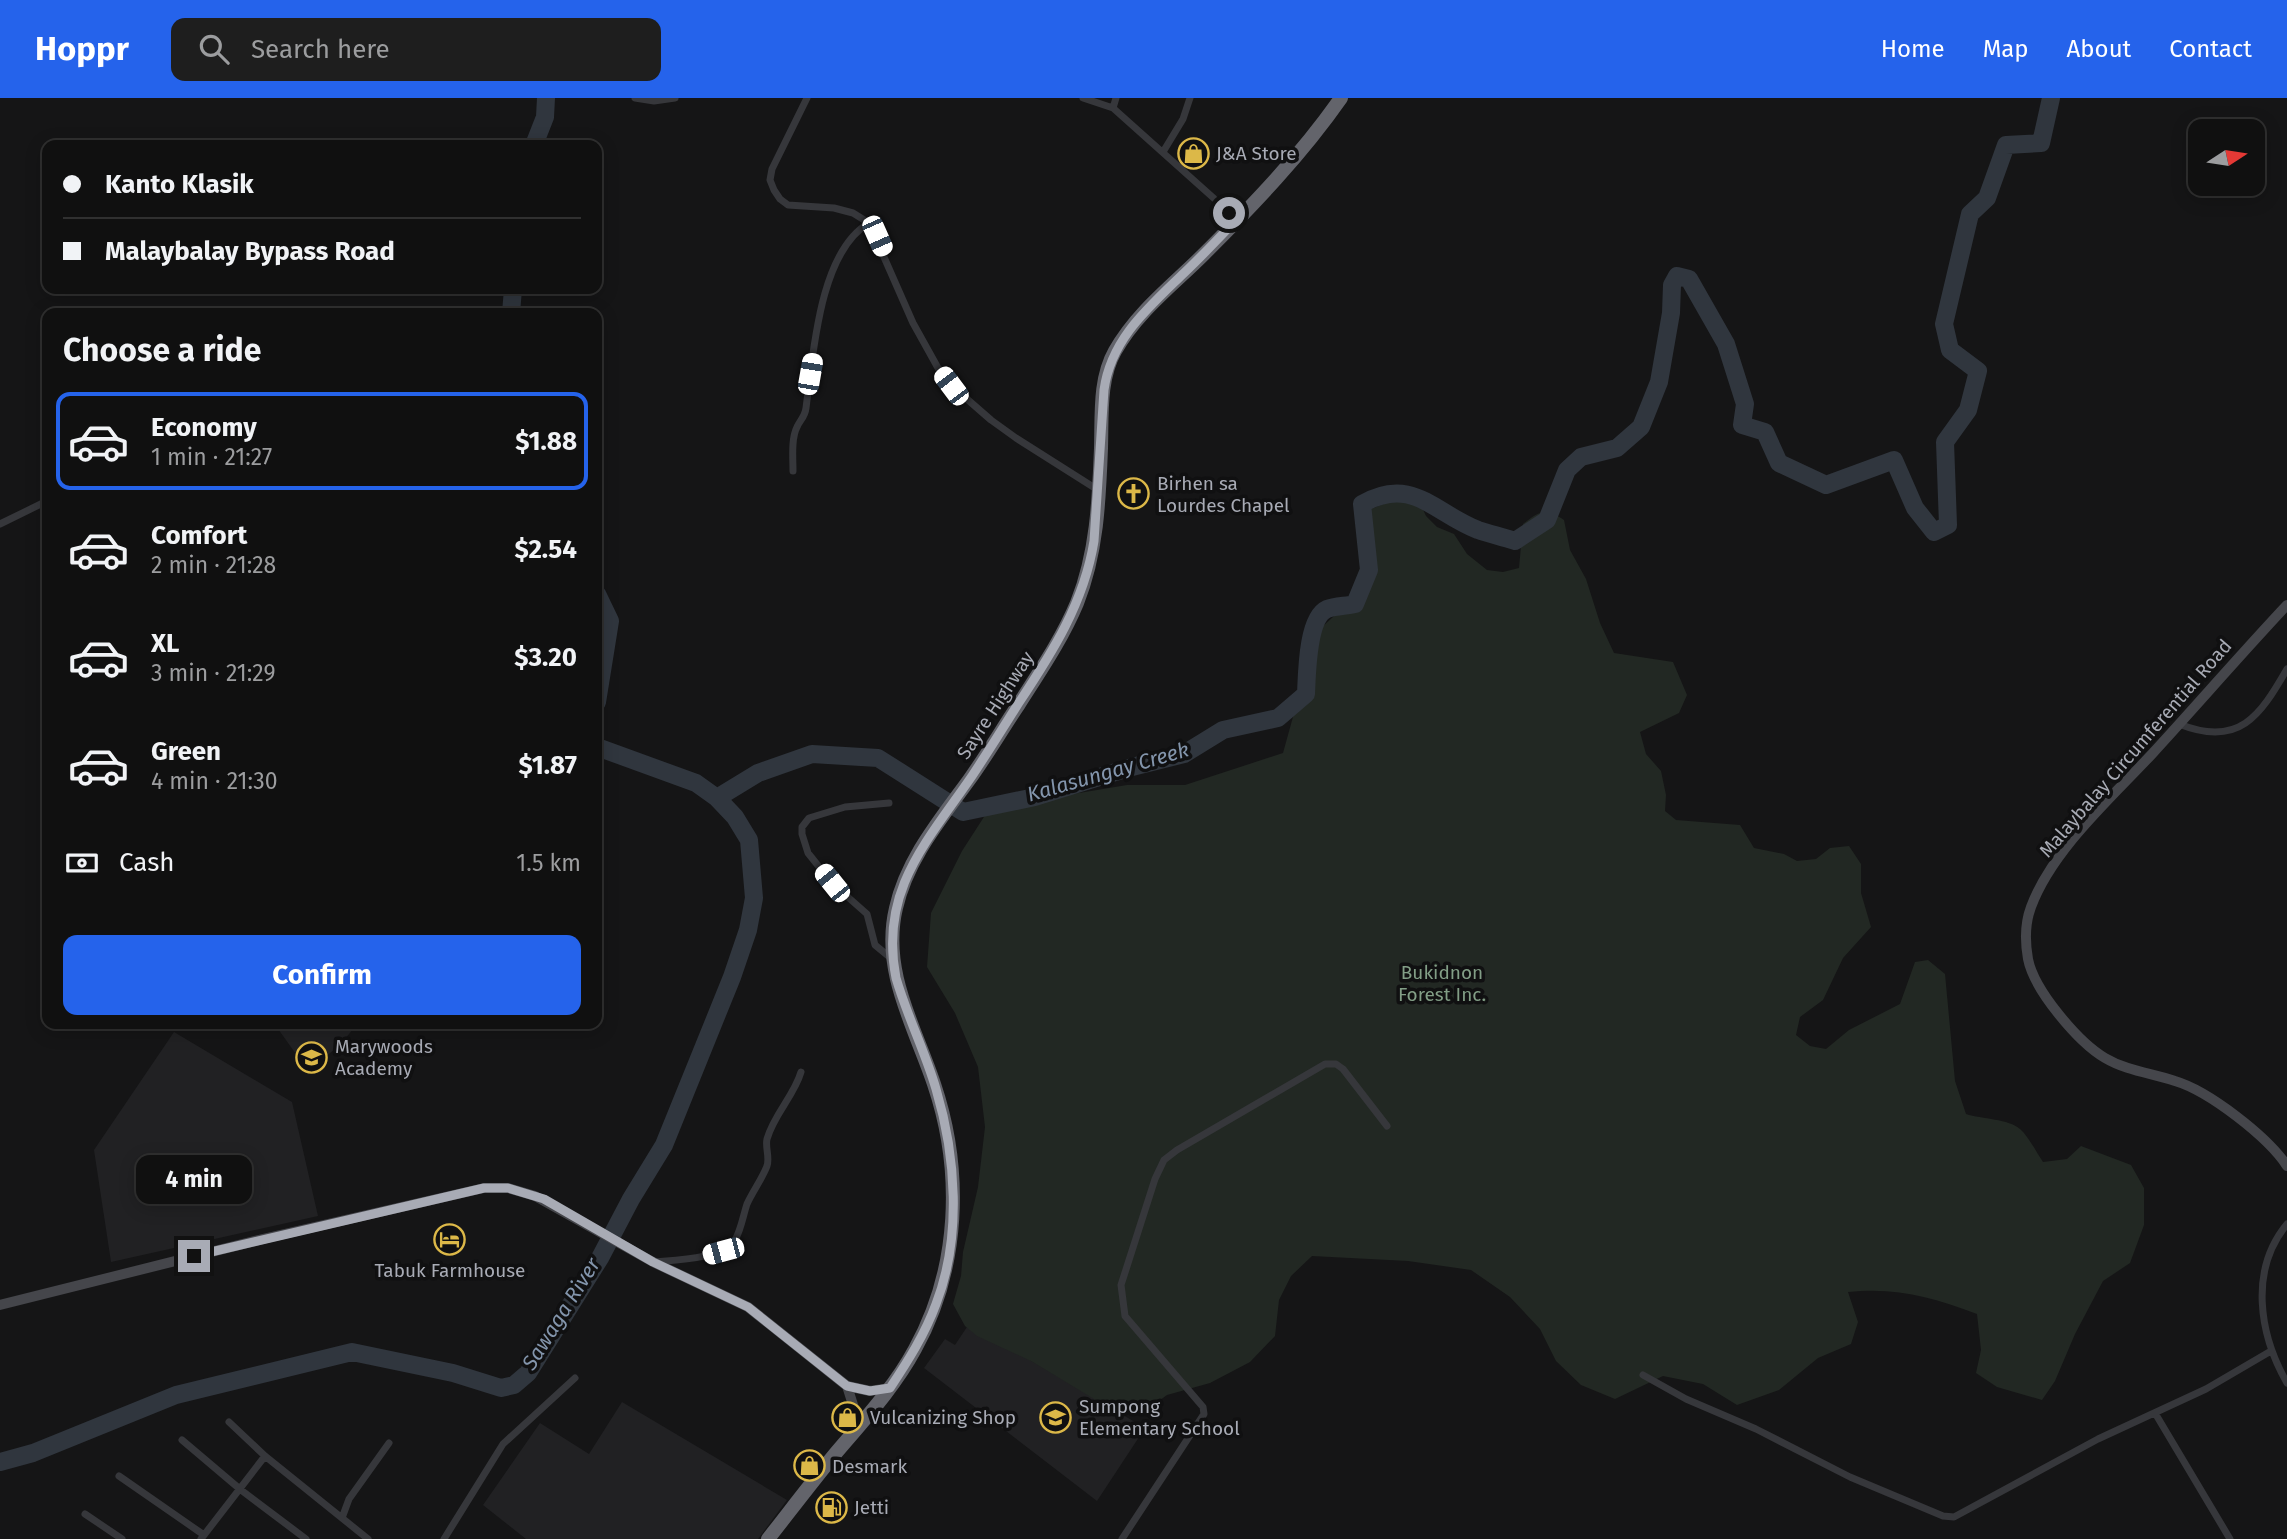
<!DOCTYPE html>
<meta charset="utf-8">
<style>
:root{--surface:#101010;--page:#1e1e1e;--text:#f1f3f6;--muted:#9c9d9f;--line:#303030;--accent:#2563eb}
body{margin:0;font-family:"Fira Sans",sans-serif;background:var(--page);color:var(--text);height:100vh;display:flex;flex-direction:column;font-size:26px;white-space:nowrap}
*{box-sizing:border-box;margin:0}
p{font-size:23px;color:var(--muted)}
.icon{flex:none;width:38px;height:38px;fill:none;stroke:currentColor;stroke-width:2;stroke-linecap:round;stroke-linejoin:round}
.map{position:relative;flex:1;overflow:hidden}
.details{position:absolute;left:42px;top:210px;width:560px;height:721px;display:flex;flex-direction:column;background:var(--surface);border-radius:14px;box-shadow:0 4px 18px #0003,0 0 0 2px var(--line)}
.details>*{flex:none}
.top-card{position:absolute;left:42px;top:42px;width:560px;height:154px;border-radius:14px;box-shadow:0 4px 18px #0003,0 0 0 2px var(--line);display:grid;align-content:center;height:154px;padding:0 21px;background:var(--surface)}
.needle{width:46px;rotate:78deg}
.fabs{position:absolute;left:2188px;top:21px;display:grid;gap:14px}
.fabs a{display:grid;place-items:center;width:77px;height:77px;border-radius:14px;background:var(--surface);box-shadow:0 4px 18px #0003,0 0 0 2px var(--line);font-size:35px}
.end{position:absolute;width:32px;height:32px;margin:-16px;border:9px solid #a8abb5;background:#111;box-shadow:0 0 0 4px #111}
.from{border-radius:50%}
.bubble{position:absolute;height:49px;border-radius:14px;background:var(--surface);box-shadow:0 4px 18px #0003,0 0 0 2px var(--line);font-size:23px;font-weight:700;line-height:49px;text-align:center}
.car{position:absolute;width:21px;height:42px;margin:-21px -10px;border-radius:9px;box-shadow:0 0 5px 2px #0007;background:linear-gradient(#fff 24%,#345 0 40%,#fff 0 76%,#345 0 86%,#fff 0)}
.top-card b{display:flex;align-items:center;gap:24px;height:66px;font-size:26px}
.top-card b+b{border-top:2px solid var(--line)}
.top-card i{width:18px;height:18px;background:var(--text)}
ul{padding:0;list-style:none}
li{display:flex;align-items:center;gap:21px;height:98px;margin:0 14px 10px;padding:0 7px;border:4px solid transparent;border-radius:14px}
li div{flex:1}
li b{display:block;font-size:26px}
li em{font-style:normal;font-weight:700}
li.on{border-color:var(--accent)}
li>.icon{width:63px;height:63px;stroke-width:1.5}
h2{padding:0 21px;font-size:32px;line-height:84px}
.pay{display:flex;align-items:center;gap:18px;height:77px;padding:0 21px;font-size:26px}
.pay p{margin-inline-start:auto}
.cta{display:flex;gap:14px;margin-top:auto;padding:14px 21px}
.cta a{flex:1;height:80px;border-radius:14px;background:var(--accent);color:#fff;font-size:28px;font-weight:700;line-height:80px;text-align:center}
header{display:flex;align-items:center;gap:42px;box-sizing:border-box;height:98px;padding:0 35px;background:var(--accent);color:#fff}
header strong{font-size:33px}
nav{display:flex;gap:38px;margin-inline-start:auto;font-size:24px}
.search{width:490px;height:63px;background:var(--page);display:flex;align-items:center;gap:18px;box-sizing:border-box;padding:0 24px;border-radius:14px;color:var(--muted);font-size:26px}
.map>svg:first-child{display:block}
.built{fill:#212123}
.green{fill:#222823}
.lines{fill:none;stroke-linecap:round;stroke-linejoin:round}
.river{stroke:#30363e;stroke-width:18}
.street{stroke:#36373b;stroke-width:7}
.secondary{stroke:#45464b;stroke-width:10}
.highway{stroke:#63646b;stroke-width:14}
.route{stroke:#a8abb5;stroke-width:9}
.labels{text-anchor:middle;stroke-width:7;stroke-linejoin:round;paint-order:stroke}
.poi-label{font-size:19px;fill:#a8abb5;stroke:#101011;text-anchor:start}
.street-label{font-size:19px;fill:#a8abb5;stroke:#101011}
.park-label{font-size:19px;fill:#829e86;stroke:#101011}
.water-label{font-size:21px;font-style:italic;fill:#8395ac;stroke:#101011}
</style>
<header>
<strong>Hoppr</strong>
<div class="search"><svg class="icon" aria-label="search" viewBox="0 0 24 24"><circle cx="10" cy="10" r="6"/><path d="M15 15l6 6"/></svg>Search here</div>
<nav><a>Home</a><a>Map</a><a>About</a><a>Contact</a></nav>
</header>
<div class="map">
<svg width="2287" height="1441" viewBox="0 0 2287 1441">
<rect width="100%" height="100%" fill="#151516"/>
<!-- built -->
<path class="built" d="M279,926H357L341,946L308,973L276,928Z
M174,934L292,1004L318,1118L111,1164L94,1052Z
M969,1226L1145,1330L1097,1403L924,1270L945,1241L955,1247Z
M622,1304L787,1402L758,1441H526L483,1407L540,1325L589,1356Z"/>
<!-- green -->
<path class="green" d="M1399,400L1418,401L1426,418L1437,429L1454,436L1467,456L1487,472L1503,474L1519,470L1523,426C1540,413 1545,409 1564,422L1570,452L1586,481L1600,525L1614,555L1673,564L1687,597L1679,615L1640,634L1646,656L1661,673L1666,697L1665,713L1676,722L1740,727L1754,750L1784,756L1797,763L1816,761L1830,750L1849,748L1861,766V795L1871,829L1843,860L1823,902L1800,919L1796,937L1810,948L1826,951L1849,932L1900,906L1915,864L1928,862L1945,876L1955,983L1966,1016C1982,1021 2009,1021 2020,1031C2029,1039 2036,1054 2043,1064L2067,1061L2081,1048L2131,1067L2144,1090V1127L2130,1165L2103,1183L2075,1236L2055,1283L2042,1302L1997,1289L1976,1275L1981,1252L1977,1216C1932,1199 1897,1189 1848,1194L1858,1224L1851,1246L1818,1260L1779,1292L1737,1307L1703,1286L1663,1278L1615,1301L1581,1287L1556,1263L1540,1231L1510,1199L1471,1172L1408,1163L1312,1158L1291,1178L1279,1202L1275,1238L1250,1264L1210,1285L1167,1297L1141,1316L1114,1313L1031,1263L977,1238L965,1228L953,1206L961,1178L963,1154L978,1089L985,1029L978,969L955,915L927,869L931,815L962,753L991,708L1035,699L1079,695L1127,687H1185L1283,655L1309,561L1322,529L1344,509L1361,477L1362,443L1371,411Z"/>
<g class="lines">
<!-- river -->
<path class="river" d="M534,47L545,19L546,0
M511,215L513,191
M597,496L610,523L597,604
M717,700L758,675L812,656L878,660L963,714L1035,699L1132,669L1184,656L1223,632L1278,620L1306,596C1307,577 1307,520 1327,511C1335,508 1346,508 1355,506L1369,472L1362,406C1412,377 1434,415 1478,432C1490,436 1503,439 1515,443L1547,422L1567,372L1581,359L1617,350L1641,329L1659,284L1671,215L1672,187L1677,178L1689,181L1726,246L1745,306L1742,327L1765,334L1779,365L1826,387L1894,362L1915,410L1934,434L1948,427L1945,344L1968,312L1978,273L1950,252L1944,226L1970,116L1987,100L2006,47L2041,45L2051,0
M0,1364L33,1355L176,1297L352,1254L453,1275L501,1290L514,1287L528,1275L600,1160L631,1101L664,1047L732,879L748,832L754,800L749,742L735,719L717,700L696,685L597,649"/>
<!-- street -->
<path class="street" d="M635,0L654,3L675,0
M807,0L772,71L770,82L774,92L780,101L788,107L834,110L853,115L869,125L913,225L938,270L952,288L991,322L1016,340L1098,392
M1083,0L1113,10
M1116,0L1113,10L1237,121
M1163,54L1183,21L1190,0
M793,373C793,360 791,341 797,329C800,322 805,319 806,310C813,258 819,154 869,125
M0,426L47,403
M2179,626C2239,650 2260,618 2287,571
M889,705L845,709L809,720L802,729V736L808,755L832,785L867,816L875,847L892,861
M2287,1126C2249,1172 2259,1236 2287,1285
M654,1164C675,1162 723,1161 735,1142C741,1132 743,1118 747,1106C753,1093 762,1081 767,1068C770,1059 765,1050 767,1041C774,1016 794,998 801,974
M1643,1277L1686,1301L1756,1331L1850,1379L1943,1418L1954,1419L2098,1341L2206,1291L2271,1253
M2155,1315L2230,1441
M229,1324L265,1358L368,1441
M182,1342L241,1392L306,1441
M119,1378L204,1437
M85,1416L122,1441
M342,1420L349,1401L389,1345
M201,1441L265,1358
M444,1441L503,1346L575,1280
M1122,1441L1204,1316L1203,1309L1125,1218L1121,1187L1155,1081L1164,1062L1177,1052L1325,966H1336L1343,971L1387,1028"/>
<!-- secondary -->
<path class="secondary" d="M2287,507C2241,556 2197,607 2152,656C2111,700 2052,752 2031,809C2025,825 2025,844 2028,861C2034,892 2078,944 2105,960C2127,973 2151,975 2175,983C2209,993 2268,1039 2287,1068
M0,1207L267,1140L484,1090H508L535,1098L653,1164L748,1209L847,1288L870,1293L890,1290
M847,1288L854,1310V1334"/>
<!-- highway -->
<path class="highway" d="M768,1441C790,1413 812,1384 835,1356C863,1323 894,1290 915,1251C960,1170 963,1072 934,986C915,929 881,873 896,810C907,761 940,722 969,682C987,657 1002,631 1019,606C1040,573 1062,541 1077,505C1097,455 1099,403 1101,350C1102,318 1099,281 1115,253C1137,214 1173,187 1204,156C1253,107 1302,56 1341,0"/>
</g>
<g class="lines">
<!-- route -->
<path class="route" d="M194,1158L484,1090H508L544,1101L653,1164L748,1209L847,1288L870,1293L890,1290C908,1263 925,1236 936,1206C962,1139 956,1058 936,991C925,953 907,918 896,880C879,793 926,745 972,678C988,654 1003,630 1018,606C1052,555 1084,505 1094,443L1104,292C1111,241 1148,210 1184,175C1202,158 1219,140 1237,121L1229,115"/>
</g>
<!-- icons -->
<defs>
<symbol id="shop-ring" viewBox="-11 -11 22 22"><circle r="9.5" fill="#101011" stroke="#dcb848" stroke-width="1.5"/><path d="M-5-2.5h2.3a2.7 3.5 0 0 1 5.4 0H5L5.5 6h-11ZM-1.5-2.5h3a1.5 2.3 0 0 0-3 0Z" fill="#dcb848"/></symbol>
<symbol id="church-ring" viewBox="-11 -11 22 22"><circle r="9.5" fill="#101011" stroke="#dcb848" stroke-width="1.5"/><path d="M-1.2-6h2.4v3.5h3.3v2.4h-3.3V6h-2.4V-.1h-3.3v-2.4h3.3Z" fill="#dcb848"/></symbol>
<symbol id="school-ring" viewBox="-11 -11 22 22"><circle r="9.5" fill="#101011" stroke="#dcb848" stroke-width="1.5"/><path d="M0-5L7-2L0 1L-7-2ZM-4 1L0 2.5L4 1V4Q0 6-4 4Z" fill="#dcb848"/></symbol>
<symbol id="hotel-ring" viewBox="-11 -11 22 22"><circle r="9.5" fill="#101011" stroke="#dcb848" stroke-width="1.5"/><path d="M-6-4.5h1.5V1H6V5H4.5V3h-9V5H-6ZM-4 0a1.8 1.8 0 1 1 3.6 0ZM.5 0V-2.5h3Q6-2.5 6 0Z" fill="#dcb848"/></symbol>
<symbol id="fuel-ring" viewBox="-11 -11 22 22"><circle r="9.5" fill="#101011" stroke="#dcb848" stroke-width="1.5"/><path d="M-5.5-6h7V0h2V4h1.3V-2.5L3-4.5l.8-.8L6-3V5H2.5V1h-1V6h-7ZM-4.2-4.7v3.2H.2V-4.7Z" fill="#dcb848"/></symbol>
</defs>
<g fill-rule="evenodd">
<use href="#shop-ring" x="1176" y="38" width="35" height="35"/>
<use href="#church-ring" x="1116" y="378" width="35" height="35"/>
<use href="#school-ring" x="294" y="942" width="35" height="35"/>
<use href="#hotel-ring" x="432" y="1124" width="35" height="35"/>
<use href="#shop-ring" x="830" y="1302" width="35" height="35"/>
<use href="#school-ring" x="1038" y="1302" width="35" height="35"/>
<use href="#shop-ring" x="792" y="1350" width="35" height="35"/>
<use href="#fuel-ring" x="814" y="1392" width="35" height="35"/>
</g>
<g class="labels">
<!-- poi labels -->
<g class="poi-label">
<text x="1216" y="62">J&amp;A Store</text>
<text x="1157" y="392">Birhen sa<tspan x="1157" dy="22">Lourdes Chapel</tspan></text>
<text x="335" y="955">Marywoods<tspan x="335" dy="22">Academy</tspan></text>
<text x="450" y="1179" text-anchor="middle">Tabuk Farmhouse</text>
<text x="1079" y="1315">Sumpong<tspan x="1079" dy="22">Elementary School</tspan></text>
<text x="870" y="1326">Vulcanizing Shop</text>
<text x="832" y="1375">Desmark</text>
<text x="854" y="1416">Jetti</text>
</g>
<!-- street labels -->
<g class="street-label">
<text transform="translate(995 607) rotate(-57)" y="7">Sayre Highway</text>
<text transform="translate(2135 650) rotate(-49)" y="7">Malaybalay Circumferential Road</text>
</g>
<!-- park labels -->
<g class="park-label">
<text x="1442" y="881">Bukidnon<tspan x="1442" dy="22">Forest Inc.</tspan></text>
</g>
<!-- water labels -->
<g class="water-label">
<text transform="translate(1108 674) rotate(-16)" y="7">Kalasungay Creek</text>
<text transform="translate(561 1216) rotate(-58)" y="7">Sawaga River</text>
</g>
</g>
</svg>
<div class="fabs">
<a><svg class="needle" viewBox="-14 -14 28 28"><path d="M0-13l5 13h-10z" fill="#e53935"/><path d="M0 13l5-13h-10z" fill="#9c9d9f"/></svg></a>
</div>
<i class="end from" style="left:1229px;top:115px"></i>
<i class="end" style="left:194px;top:1158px"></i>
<div class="bubble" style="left:136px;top:1057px;width:116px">4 min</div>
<i class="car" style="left:877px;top:138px;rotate:156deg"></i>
<i class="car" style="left:810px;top:276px;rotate:10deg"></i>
<i class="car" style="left:951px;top:288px;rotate:323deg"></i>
<i class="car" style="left:832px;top:785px;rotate:321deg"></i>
<i class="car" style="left:723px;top:1153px;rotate:255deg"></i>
<div class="top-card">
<b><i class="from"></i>Kanto Klasik</b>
<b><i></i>Malaybalay Bypass Road</b>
</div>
<section class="details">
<h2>Choose a ride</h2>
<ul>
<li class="on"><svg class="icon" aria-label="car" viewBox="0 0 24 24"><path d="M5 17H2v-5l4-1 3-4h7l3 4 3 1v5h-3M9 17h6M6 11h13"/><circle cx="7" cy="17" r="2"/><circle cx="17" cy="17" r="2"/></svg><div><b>Economy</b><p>1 min · 21:27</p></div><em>$1.88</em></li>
<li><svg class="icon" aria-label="car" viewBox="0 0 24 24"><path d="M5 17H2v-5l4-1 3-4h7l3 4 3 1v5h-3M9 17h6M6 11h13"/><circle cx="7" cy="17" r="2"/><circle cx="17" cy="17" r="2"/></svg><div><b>Comfort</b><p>2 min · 21:28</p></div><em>$2.54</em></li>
<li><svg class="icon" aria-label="car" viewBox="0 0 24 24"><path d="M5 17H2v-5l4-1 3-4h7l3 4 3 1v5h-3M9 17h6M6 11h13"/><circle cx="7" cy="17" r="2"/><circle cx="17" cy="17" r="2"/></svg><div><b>XL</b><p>3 min · 21:29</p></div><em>$3.20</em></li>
<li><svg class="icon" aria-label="car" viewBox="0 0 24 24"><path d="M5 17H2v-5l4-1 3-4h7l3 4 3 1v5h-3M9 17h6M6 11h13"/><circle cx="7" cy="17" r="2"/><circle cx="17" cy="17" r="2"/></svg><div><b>Green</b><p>4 min · 21:30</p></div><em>$1.87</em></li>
</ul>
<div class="pay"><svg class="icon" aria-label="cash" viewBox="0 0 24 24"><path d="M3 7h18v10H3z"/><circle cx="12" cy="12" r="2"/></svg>Cash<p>1.5 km</p></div>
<div class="cta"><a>Confirm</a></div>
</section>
</div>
